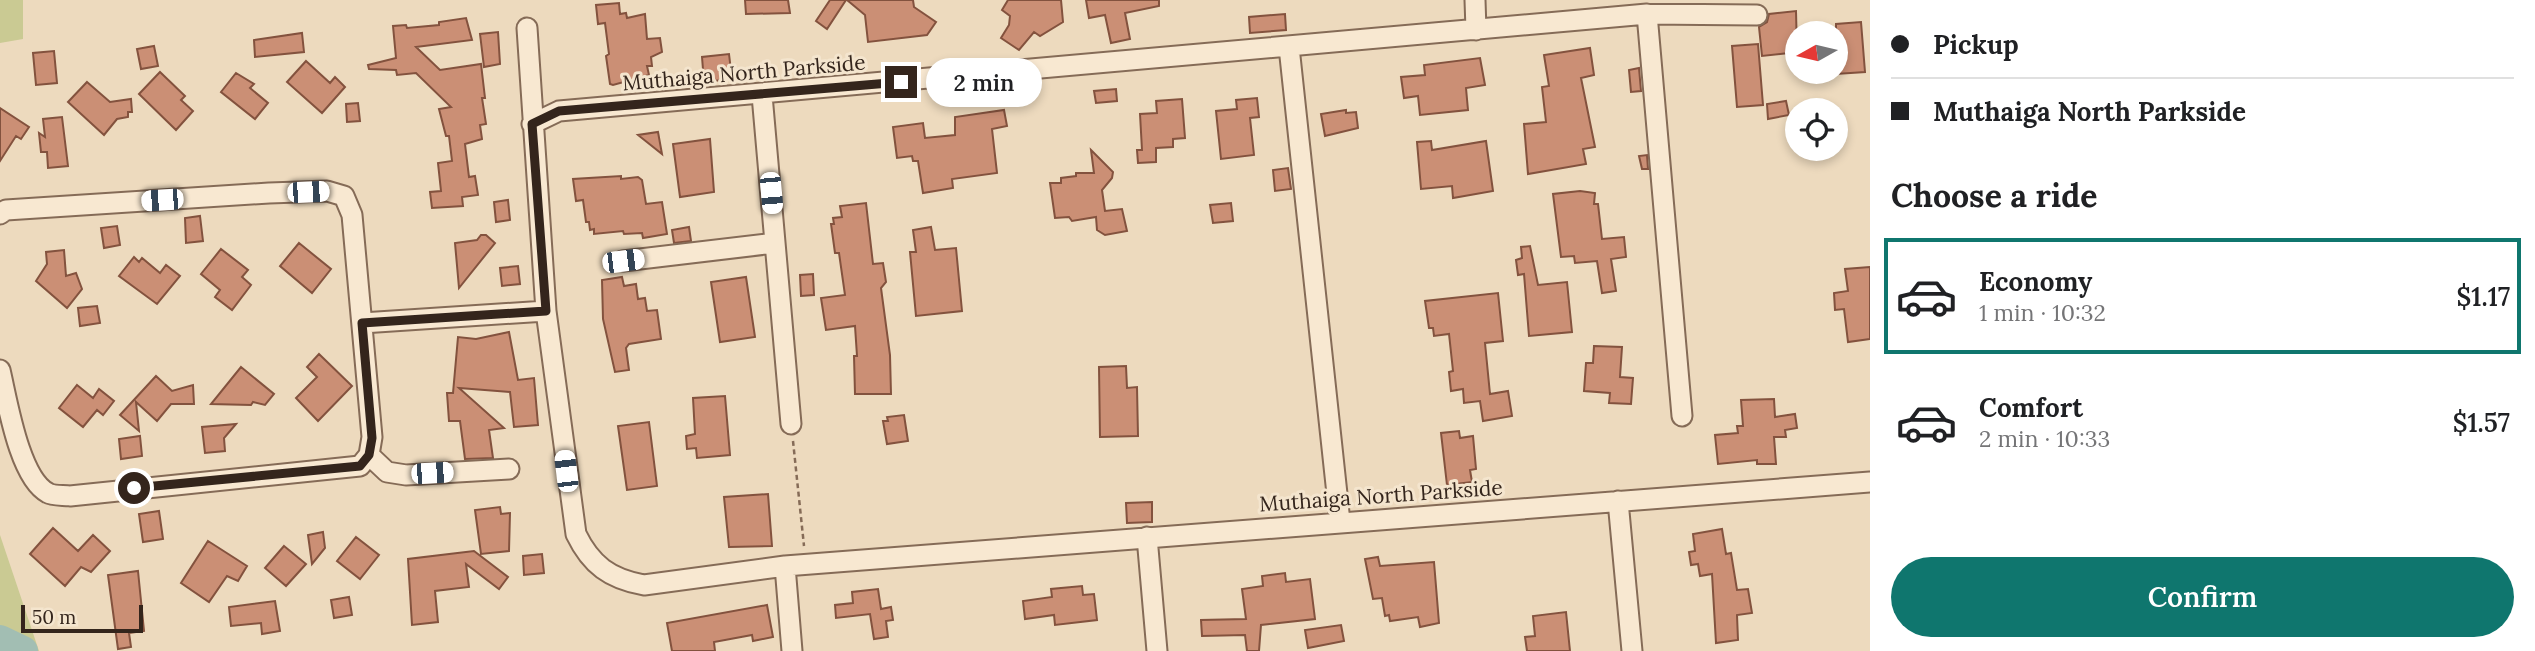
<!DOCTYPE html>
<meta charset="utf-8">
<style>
:root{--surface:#fff;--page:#f6f6f6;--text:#202124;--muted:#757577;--line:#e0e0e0;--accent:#0f766e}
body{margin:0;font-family:Lora,serif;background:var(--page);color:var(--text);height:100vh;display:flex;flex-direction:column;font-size:26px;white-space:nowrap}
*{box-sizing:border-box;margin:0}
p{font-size:23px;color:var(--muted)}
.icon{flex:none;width:38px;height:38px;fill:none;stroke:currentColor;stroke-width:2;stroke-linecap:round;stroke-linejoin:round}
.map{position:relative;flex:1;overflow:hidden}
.panel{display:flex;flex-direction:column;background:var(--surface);width:665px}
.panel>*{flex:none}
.guide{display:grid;align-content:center;height:154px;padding:0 21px;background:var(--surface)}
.needle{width:46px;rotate:262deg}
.tools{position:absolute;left:1785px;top:21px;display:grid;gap:14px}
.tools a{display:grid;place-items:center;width:63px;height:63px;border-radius:50%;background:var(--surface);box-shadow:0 4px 10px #0003;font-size:35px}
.scale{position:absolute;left:21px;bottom:18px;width:122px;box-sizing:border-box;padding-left:7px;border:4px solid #34251c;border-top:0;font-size:19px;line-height:24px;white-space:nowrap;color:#34251c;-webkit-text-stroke:5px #f4e5ce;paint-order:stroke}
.end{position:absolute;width:32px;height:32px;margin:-16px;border:9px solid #34251c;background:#fff;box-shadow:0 0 0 4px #fff}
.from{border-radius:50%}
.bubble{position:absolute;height:49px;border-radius:24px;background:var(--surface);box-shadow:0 4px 10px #0003;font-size:23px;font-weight:600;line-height:49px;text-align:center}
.car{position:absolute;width:21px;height:42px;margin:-21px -10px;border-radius:9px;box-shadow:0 0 5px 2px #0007;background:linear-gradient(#fff 24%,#345 0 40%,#fff 0 76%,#345 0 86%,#fff 0)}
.guide b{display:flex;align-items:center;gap:24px;height:66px;font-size:26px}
.guide b+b{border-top:2px solid var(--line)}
.guide i{width:18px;height:18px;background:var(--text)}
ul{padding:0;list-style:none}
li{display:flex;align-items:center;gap:21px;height:116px;margin:0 14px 10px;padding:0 7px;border:4px solid transparent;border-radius:0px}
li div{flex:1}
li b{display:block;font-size:26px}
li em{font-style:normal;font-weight:600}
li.current{border-color:var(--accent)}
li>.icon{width:63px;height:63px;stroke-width:1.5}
h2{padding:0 21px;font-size:32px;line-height:84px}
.primary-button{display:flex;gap:14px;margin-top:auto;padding:14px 21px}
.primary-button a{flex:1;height:80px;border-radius:42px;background:var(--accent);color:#fff;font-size:28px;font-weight:600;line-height:80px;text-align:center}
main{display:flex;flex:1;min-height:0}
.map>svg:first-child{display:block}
.green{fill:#caca93}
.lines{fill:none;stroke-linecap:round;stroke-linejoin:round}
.river{stroke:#a2beb3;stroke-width:30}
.building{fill:#cb8f75;stroke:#83523e;stroke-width:2}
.minor-casing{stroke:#856b57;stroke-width:23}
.path{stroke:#856b57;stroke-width:2.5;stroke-dasharray:5 3.5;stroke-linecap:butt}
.minor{stroke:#f8e8d1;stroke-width:19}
.route{stroke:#34251c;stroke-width:9}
.labels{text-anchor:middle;stroke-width:6;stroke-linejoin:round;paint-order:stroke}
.street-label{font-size:21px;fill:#34251c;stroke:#f4e5ce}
</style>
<main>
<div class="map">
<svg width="1870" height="651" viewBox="0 0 1870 651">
<rect width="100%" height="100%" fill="#eddabe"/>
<!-- green -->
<path class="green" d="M0,0H23V39L0,43Z
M0,535L39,651H0Z"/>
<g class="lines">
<!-- river -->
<path class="river" d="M0,640L23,651"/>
</g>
<!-- building -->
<path class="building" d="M745,0H788L790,13L746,14Z
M830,0H846L827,29L816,21Z
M847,0H913L914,7L936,22L927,35L868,42L865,15Z
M1008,0H1061L1063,22L1040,36L1034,32L1019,50L1001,38L1009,25L1010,16L1002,10Z
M1086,0H1159V6L1125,13L1130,39L1111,43L1105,15L1089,18Z
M619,3L620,14L626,13L627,18L645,14L647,39L660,38L662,52L651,57L652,66H647L649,75L613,85L610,84L606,56L609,54L605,23L598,24L596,5Z
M1796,11L1797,52L1762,56L1759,27L1767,22L1769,14Z
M1285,14L1286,30L1250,33L1249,17Z
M466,18L472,40L416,47L440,70L481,64L485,98H482L486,124L480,125L482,139L465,144L469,177L475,176L478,195L462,197L463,206L432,208L430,192L441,191L438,163L452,161L449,136H446L439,109L451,107L416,73L397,75L396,70L369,69L368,65L396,58L393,26L406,25L407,28L439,25V22Z
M1861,22L1865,72L1836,74V24Z
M498,32L500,64L484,67L480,34Z
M302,33L304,52L255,57L254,40Z
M1758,44L1763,105L1737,107L1732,46Z
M154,46L158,66L141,69L137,49Z
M1590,48L1594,75L1581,78L1595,147L1583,149L1586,164L1528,174L1524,124L1546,122L1542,87L1549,86L1544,55Z
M54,51L57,83L36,85L33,53Z
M729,54L732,79L704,82L702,57Z
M1480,58L1485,85L1466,88L1468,110L1420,115L1418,96L1404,98L1401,77L1425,75L1424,65Z
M306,61L330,83L335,77L345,87L322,113L287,82Z
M1639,68L1641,91L1631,92L1629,70Z
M160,72L185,96L181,100L193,111L176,130L139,94Z
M236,73L254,84L250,88L268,103L255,119L221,92Z
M87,82L110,102L131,99L132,112H128V117L117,119L104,135L68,102Z
M1116,89L1117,101L1096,103L1094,91Z
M1257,98L1259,117L1250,118L1254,155L1221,159L1216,111L1237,109L1236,100Z
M1182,99L1185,138L1173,139V147L1156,148V162L1138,163L1137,150H1142L1140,114L1157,113L1156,101Z
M1786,101L1789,115L1768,119L1767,104Z
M358,103L360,121L347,122L346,104Z
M0,108L29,127L21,139L16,136L0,161Z
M1004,110L1007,126L992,129L997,173L952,179L953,188L923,193L918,161H913L912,156L897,158L893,127L923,123L925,138L955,135V117Z
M1346,110V113L1356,112L1358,128L1325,136L1321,114Z
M62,117L68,166L48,168L47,152H41L39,133L45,137L43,119Z
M658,132L662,154L638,135Z
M710,139L714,192L680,197L673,144Z
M1431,141L1432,150L1486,141L1493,191L1453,198L1452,186L1421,189L1417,142Z
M1091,150L1113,172L1112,178L1102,190L1105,211L1122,209L1127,231L1105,235L1097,230L1096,217L1072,221L1069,217L1055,218L1050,183H1061V178L1076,176V173H1094Z
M1647,155L1648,169H1642L1639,156Z
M1288,168L1291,189L1275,191L1273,170Z
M621,176V179L638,177L642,180L646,204L662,202L667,234L643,238L642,233L624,234L623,231L594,234V229L590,230L589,222H586L583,200L576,201L573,179Z
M1580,191L1595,193L1594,204H1598L1602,239L1624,237L1626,257L1611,259L1616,291L1602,293L1597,261L1575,263L1574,256L1561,257L1553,194Z
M508,200L510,220L496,222L494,202Z
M866,203L873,264L883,263L886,282L881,288L890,355L891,394H855L854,356H857L855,326L826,330L821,298L845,295L839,253H835L831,224H834L833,218L842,217L840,206Z
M1231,203L1233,221L1213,223L1210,205Z
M200,216L203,241L186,243L185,218Z
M117,226L120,245L104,248L101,228Z
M689,227L691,241L674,243L672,230Z
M931,227L935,250L956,248L962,311L916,316L910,252H916L913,230Z
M481,235H486L495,243L459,288L455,243L477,240Z
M299,243L331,269L312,293L280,266Z
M1530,246L1538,285L1567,282L1572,332L1529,336L1524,274L1518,275L1516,260L1522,258L1521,247Z
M221,249L248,270L242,277L251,285L232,310L215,297L220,290L201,274Z
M64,250L66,276L76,273L82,289L67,308L36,281L47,264L46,252Z
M134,257L139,262L142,258L160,273L166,265L180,276L157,304L119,276Z
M518,266L520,284L502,286L500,268Z
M1870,267V339L1848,342L1844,309L1835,310L1834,293L1848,291L1845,269Z
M813,274L814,295L801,296L800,275Z
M622,277L624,286L636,284L638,299L645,298L647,311L657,310L661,339L629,344L626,348L629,370L615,372L603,319L602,280Z
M746,277L755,337L720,342L711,282Z
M1498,293L1503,341L1485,343L1490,394L1508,391L1512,416L1483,421L1480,401L1464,403L1463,389L1451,391L1449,372L1453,371L1449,334L1434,336L1433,328H1429L1425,301Z
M97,306L100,323L80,326L78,308Z
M509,332L518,380L534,378L538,425L514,427L510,392L459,388L504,428L489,430L493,458L465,459L460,421H449L447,393H453L458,337L476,339Z
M1594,346L1622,347L1620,377L1633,378L1631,404L1609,403L1610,393L1584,391L1586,363H1593Z
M319,354L352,386L318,421L296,398L317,377L307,367Z
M1126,366L1127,388L1137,387L1138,436L1100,437L1099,367Z
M241,367L274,394L265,405L253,402L251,405L211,404Z
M156,376L172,391L193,385L194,404H171L157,421L136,402L139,431L120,415Z
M77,385L93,398L99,389L114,401L103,415L97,410L83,427L59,408Z
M725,396L730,455L697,458L696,448L687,449L686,436L695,434L693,398Z
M1774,399L1775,417L1795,414L1797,428L1785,430L1786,437H1774L1776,464H1757V460L1718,464L1715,435L1738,433L1737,426H1743L1741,400Z
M904,415L908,441L887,444L883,421H888L887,417Z
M649,422L657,486L627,490L618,426Z
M236,424L224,438L225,451L205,453L202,427Z
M1459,431L1460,438L1473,436L1476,469L1470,470L1472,482L1447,485L1441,433Z
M140,436L142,456L121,459L119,439Z
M768,494L772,546L729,547L724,497Z
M1152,502V522L1127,523L1126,503Z
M500,507L501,514L510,513L509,551L481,554L475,510Z
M159,511L163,539L143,542L139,514Z
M53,528L78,551L93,535L110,551L91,572L81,567L65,586L30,554Z
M1722,529L1726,554L1731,553L1737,590L1748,589L1752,613L1737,615L1738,640L1716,643L1712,574L1700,576L1698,564L1691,565L1689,552L1695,551L1693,534Z
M323,532L325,548L312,564L308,535Z
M356,537L379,555L360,579L337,561Z
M208,541L247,566L238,581L227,576L209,602L181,583Z
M284,546L306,564L286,586L265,568Z
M474,551L508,577L499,589L466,564L469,587L435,591L438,622L412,625L408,559Z
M542,554L544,573L524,575L523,556Z
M1378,557L1380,566L1434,562L1439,623L1420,627L1418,617L1390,621L1389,615L1385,616L1382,598L1373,599L1365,559Z
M138,571L144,631L129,633L131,647L118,649L108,575Z
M1285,573L1286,582L1310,579L1315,619L1261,625L1259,651H1247L1245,635L1202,636L1201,620L1246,619L1242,589L1263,586L1262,576Z
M1082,586L1083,595L1094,594L1097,620L1055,625L1054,615L1025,619L1023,601L1052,597L1051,589Z
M878,589L881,609L891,607L893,620L886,621L888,637L874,639L870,614L836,618L835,605L853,603L852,592Z
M349,597L352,615L334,618L331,600Z
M275,601L280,631L262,634L261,623L231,626L229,607Z
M767,605L773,637L753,641L752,635L714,642L715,651H672L667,623Z
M1566,612L1570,651H1527L1525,637L1535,636L1533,616Z
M1341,625L1344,641L1308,648L1305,630Z"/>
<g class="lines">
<defs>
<path id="minor" d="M1475,0L1476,30
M1647,14L1682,416
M527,28L546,311L576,534C591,565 610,579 644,585L785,566L1870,482
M1289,47L1340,522
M762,95L791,424
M532,124L559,111L1647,14L1757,15
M0,214L6,210L269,193L327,191L344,196L352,215L372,437L369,455L360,466L70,496C64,495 53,496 48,493C19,478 7,399 0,370
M623,261L775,243
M362,323L546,311
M369,455L387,472L406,475L509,469
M1618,501L1632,651
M1147,537L1157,651
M785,566L792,651"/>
</defs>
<!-- minor casing -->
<use href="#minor" class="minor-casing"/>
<!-- path -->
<path class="path" d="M793,441L804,546"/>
<!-- minor -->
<use href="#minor" class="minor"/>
</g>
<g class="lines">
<!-- route -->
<path class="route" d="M134,488L360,466L369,455L372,438L362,323L546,311L532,124L559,111L901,82"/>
</g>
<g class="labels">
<!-- street labels -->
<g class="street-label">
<text transform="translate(744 73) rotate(-5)" y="7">Muthaiga North Parkside</text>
<text transform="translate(1381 496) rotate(-4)" y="7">Muthaiga North Parkside</text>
</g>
</g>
</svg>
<div class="tools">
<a><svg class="needle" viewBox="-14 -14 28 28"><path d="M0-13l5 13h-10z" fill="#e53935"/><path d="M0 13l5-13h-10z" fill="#757577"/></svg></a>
<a><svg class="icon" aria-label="locate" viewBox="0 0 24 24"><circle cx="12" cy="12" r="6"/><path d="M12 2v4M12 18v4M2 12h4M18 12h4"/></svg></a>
</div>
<div class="scale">50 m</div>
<i class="end from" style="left:134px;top:488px"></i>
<i class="end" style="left:901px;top:82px"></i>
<div class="bubble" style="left:926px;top:58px;width:116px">2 min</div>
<i class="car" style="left:308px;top:192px;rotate:88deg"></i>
<i class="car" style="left:771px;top:193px;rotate:175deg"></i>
<i class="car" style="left:162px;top:200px;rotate:266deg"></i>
<i class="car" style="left:623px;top:261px;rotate:83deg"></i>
<i class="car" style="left:566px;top:471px;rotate:353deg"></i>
<i class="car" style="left:432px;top:473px;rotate:87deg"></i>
</div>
<section class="panel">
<div class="guide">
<b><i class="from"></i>Pickup</b>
<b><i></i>Muthaiga North Parkside</b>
</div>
<h2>Choose a ride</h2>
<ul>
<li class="current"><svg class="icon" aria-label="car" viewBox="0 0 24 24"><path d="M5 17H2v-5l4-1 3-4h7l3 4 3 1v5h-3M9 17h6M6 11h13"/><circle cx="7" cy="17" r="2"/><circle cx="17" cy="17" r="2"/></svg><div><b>Economy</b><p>1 min · 10:32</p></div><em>$1.17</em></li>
<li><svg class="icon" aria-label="car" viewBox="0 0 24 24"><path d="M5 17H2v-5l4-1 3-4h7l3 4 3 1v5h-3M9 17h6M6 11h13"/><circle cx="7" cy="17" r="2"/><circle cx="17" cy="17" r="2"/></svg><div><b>Comfort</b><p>2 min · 10:33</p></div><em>$1.57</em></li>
</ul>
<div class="primary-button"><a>Confirm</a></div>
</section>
</main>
